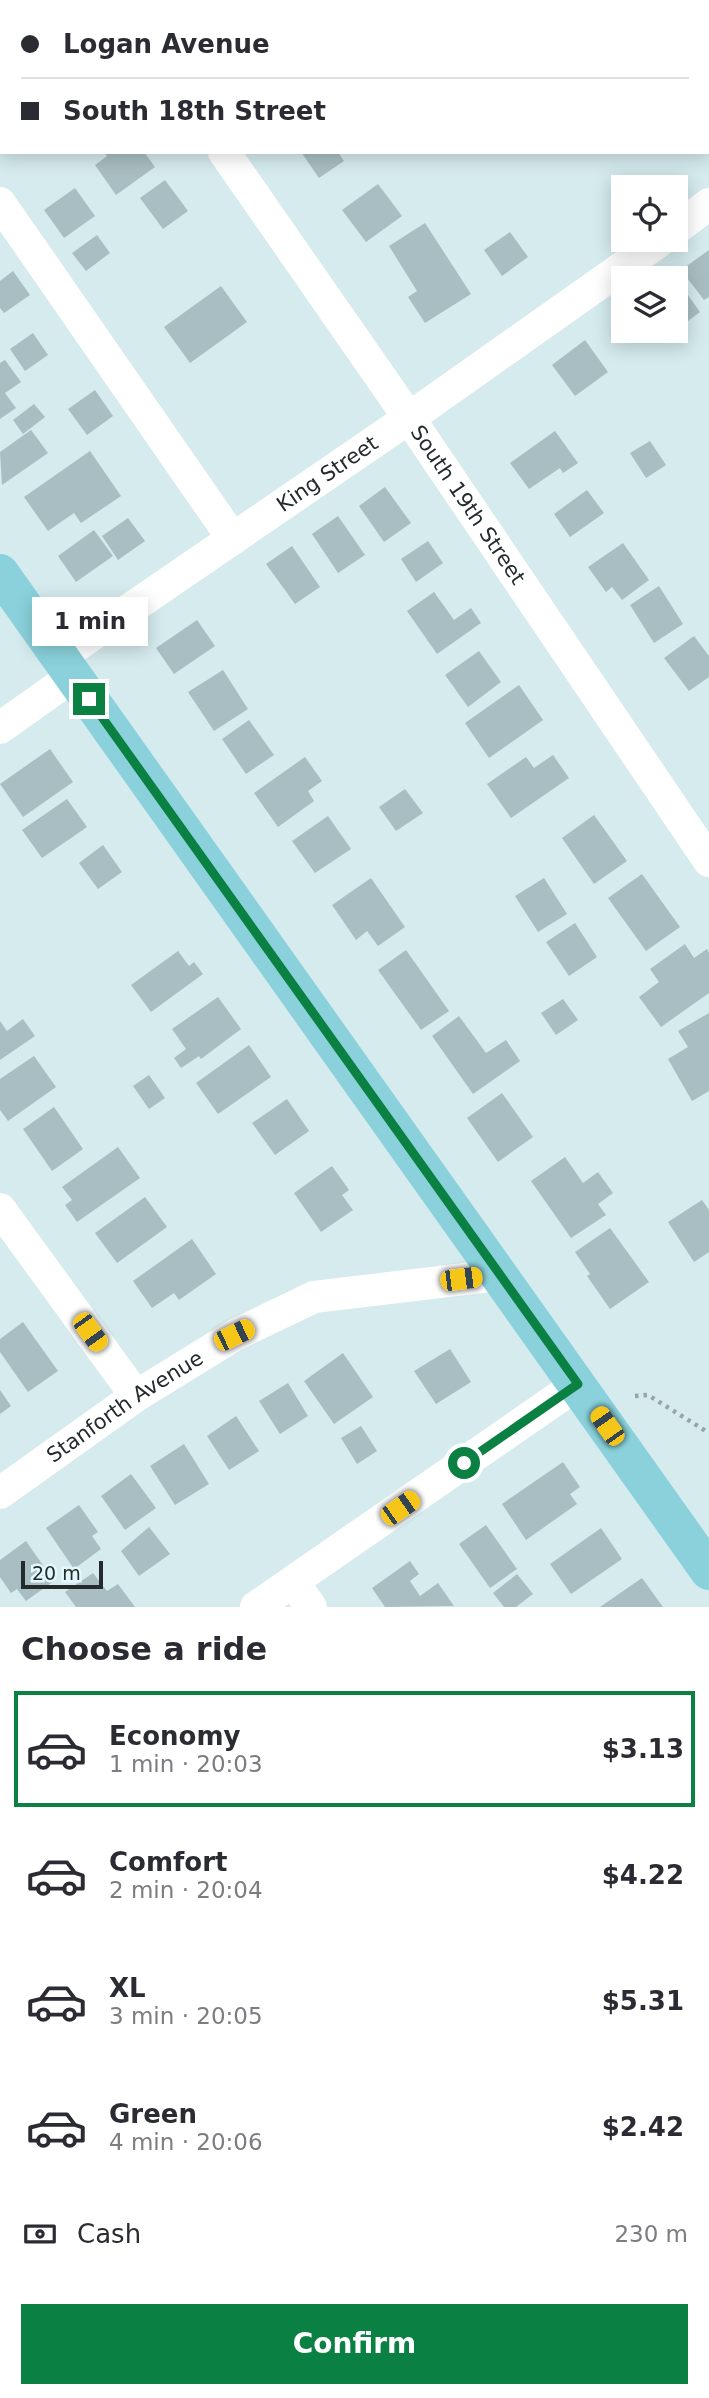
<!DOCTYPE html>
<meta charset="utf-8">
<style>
:root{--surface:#fff;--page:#f7f7f7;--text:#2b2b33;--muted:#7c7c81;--line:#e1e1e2;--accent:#0b8043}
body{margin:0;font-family:"DejaVu Sans",sans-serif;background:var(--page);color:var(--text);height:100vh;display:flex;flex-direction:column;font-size:26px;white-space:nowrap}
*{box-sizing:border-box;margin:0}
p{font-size:23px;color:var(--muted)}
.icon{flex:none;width:38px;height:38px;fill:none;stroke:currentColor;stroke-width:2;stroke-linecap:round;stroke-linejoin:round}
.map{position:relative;height:1607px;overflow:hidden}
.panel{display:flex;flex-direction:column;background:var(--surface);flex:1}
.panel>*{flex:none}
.top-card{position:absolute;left:0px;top:0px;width:710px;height:154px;box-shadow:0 4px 18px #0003;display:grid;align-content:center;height:154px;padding:0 21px;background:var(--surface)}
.buttons{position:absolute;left:611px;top:175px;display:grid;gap:14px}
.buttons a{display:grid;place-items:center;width:77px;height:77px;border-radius:0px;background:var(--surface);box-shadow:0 4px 18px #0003;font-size:35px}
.scale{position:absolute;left:21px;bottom:18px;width:82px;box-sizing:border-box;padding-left:7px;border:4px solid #232b2c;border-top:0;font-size:19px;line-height:24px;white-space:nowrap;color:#232b2c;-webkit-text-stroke:5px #e2f8fb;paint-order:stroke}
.end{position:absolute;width:32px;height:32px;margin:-16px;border:9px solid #0b8043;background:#fff;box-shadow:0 0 0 4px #fff}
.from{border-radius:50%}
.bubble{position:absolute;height:49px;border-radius:0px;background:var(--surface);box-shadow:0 4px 18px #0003;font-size:23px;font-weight:700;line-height:49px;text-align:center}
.car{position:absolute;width:21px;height:42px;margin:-21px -10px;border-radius:9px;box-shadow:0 0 5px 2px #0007;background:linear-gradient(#f5c518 24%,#345 0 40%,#f5c518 0 76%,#345 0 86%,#f5c518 0)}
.top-card b{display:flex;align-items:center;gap:24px;height:66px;font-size:26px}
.top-card b+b{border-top:2px solid var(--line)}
.top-card i{width:18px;height:18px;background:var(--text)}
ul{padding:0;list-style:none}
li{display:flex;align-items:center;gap:21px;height:116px;margin:0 14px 10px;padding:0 7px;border:4px solid transparent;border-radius:0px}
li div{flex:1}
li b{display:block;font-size:26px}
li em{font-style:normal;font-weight:700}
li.selected{border-color:var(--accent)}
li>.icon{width:63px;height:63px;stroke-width:1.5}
h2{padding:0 21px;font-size:32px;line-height:84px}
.pay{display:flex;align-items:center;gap:18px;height:77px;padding:0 21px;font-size:26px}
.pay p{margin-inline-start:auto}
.button{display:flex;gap:14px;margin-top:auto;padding:14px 21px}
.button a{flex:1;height:80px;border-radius:0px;background:var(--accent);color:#fff;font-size:28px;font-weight:700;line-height:80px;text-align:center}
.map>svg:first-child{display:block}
.building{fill:#a9bec2}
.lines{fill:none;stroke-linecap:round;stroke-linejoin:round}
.path{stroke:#95a6a9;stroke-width:4.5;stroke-dasharray:3.5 5;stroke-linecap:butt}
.minor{stroke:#fff;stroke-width:32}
.major{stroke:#8ad1db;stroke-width:38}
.route{stroke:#0b8043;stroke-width:9}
.labels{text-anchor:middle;stroke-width:7;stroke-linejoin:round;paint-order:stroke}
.street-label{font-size:21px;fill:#232b2c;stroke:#e2f8fb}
</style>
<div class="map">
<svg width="709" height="1607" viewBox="0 0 709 1607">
<rect width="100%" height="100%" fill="#d5ebee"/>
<!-- building -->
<path class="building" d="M104,152H144L155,167L116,195L95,165L107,156Z
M301,152H338L344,161L319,178Z
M165,180L188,211L163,229L140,198Z
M378,184L402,216L366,242L342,210Z
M75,188L95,216L64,238L44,210Z
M425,223L471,294L425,323L408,297L417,291L389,246Z
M510,232L528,257L502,276L484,250Z
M97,235L110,253L86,271L72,253Z
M709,250V297L704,300L681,270Z
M13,271L30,295L4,313L0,308V281Z
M221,286L247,322L190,363L164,327Z
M683,288L700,312L676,330V293Z
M33,333L48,355L25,371L10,349Z
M585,340L608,372L575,396L552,365Z
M5,360L21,382L5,393L16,408L0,419V363Z
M95,390L113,416L87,435L68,409Z
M34,404L45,417L23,434L13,420Z
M31,430L48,453L2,485L0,452Z
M555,431L578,463L563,473L560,468L529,489L510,463Z
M650,441L666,465L646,478L630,453Z
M90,451L121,496L81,523L74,513L48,531L24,497Z
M385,487L411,523L384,542L359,506Z
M587,490L604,513L570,537L554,514Z
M338,516L365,555L338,573L312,534Z
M128,518L145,541L118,560L102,536Z
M94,530L113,556L76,582L58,556Z
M428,541L443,563L416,582L401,559Z
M623,543L649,580L622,600L612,587L606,592L588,567Z
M292,546L320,587L295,604L266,564Z
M659,586L683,624L654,643L630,605Z
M434,592L454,620L471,608L481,623L437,654L407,611Z
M197,620L215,646L174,674L156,648Z
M694,636L709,656V677L689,691L664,658Z
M479,651L501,682L468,707L445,675Z
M223,670L248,709L214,731L188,692Z
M519,685L543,720L489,758L465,723Z
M249,720L274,755L246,774L222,739Z
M50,749L73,782L23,817L0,784Z
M553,755L569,778L511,818L487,784L526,757L534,768Z
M305,757L322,781L308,791L314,801L278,827L254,793Z
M405,789L423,813L396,831L379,807Z
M67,799L87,827L42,858L22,830Z
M594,815L627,861L594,884L562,838Z
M328,816L351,849L315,873L292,841Z
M103,845L122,872L98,889L79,863Z
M642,874L680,927L646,951L608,898Z
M371,878L405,927L378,946L367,931L356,940L332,905Z
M544,878L567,914L538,932L515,896Z
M575,923L597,957L569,976L546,942Z
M685,944L694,958L707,949L709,953V993L661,1027L639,997L659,982L650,969Z
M406,950L449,1011L421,1030L378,970Z
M178,951L189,966L194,962L203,974L151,1012L131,985Z
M218,997L241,1029L201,1059L199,1056L181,1068L174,1058L186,1049L172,1029Z
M563,999L578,1020L556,1035L541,1013Z
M709,1013V1091L692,1101L668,1059L688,1047L678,1031Z
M459,1016L486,1053L506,1040L520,1061L473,1094L432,1036Z
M23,1019L35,1036L0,1060V1021L7,1031Z
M249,1045L271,1077L218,1114L196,1083Z
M34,1056L56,1087L8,1121L0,1110V1079Z
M149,1075L165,1098L149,1109L133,1086Z
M502,1093L533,1137L498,1162L467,1118Z
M287,1099L309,1131L275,1155L252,1123Z
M54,1107L83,1149L52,1171L23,1129Z
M118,1147L140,1178L77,1222L65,1205L72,1200L62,1187Z
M565,1157L583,1183L598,1172L613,1193L598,1204L606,1215L571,1238L531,1181Z
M332,1166L349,1190L342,1195L353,1210L321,1232L294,1193Z
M145,1197L167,1227L117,1263L95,1233Z
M702,1200L709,1210V1252L694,1262L668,1222Z
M610,1228L649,1282L610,1309L587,1276L590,1274L575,1252Z
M192,1239L216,1274L179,1300L174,1293L152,1308L133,1281Z
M23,1322L58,1371L28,1392L0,1352V1339Z
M450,1349L471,1382L436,1404L414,1371Z
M343,1353L373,1397L334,1424L304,1381Z
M288,1383L308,1416L280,1434L259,1401Z
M0,1390L11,1406L0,1414Z
M236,1416L259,1451L229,1470L207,1436Z
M361,1426L377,1451L357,1464L341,1438Z
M184,1444L209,1484L175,1505L150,1466Z
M563,1462L580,1487L570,1494L577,1504L526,1540L502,1504Z
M131,1474L156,1508L125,1530L101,1496Z
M79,1505L98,1532L92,1536L101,1549L74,1569L46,1528Z
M486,1525L517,1569L490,1588L459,1544Z
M149,1527L170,1554L139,1576L121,1551Z
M601,1528L622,1559L571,1594L550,1564Z
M26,1541L54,1581L26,1601L17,1589L11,1593L0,1577V1560Z
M410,1561L419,1574L410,1581L420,1596L438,1583L454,1606L385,1607L372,1588Z
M93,1573L107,1591L118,1584L135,1607H76L65,1592Z
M517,1574L533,1594L516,1607H504L493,1593Z
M642,1578L663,1607H600Z"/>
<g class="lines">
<!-- path -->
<path class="path" d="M635,1396L648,1395L709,1433"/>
<!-- minor -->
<g class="minor">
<path d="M624,0L625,2"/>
<path d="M0,58H2"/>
<path id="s1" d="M224,152L409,418L709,861"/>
<path d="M0,203L233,539"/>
<path d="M676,229L709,204"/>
<path id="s2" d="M60,657L409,418L661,240"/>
<path d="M0,728L73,676"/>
<path d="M0,1209L136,1396"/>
<path id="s3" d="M0,1493L136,1396L235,1335L314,1297L498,1275"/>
<path d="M293,1582L311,1607"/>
<path d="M256,1607L578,1384"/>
</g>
<!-- major -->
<path class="major" d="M0,573L709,1571"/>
</g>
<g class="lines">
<!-- route -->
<path class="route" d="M89,699L578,1384L464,1463"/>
</g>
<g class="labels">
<!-- street labels -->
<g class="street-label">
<text dy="7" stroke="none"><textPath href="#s2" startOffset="324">King Street</textPath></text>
<text dy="7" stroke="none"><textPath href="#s1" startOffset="429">South 19th Street</textPath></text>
<text dy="7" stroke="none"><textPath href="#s3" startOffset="152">Stanforth Avenue</textPath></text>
</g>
</g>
</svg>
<div class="buttons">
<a><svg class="icon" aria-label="locate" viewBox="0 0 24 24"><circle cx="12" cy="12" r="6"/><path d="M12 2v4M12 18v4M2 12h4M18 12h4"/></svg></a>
<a><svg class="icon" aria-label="layers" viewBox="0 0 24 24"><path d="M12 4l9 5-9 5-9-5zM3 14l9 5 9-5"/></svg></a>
</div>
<div class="scale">20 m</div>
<i class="end from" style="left:464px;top:1463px"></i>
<i class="end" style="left:89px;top:699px"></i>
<div class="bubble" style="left:32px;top:597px;width:116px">1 min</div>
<i class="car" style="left:461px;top:1279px;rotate:83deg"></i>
<i class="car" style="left:90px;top:1332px;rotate:144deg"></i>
<i class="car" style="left:234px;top:1335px;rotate:64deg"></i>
<i class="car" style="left:607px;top:1426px;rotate:325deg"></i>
<i class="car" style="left:400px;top:1508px;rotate:55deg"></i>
<div class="top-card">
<b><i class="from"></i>Logan Avenue</b>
<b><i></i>South 18th Street</b>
</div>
</div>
<section class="panel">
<h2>Choose a ride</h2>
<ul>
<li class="selected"><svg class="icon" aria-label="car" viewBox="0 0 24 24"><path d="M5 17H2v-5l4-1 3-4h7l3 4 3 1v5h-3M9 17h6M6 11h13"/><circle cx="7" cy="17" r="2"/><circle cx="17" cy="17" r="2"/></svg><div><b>Economy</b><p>1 min · 20:03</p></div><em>$3.13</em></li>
<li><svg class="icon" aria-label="car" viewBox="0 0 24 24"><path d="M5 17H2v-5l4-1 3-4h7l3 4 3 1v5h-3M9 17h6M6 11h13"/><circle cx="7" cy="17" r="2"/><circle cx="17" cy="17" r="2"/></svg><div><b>Comfort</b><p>2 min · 20:04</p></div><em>$4.22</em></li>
<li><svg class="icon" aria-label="car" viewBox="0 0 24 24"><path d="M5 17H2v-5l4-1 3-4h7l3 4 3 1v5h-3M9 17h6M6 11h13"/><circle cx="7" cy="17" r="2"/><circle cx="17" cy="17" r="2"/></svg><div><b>XL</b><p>3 min · 20:05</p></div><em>$5.31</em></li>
<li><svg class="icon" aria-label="car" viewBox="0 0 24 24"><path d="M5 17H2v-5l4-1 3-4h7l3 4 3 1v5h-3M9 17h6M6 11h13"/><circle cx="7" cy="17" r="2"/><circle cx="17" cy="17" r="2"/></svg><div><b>Green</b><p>4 min · 20:06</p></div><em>$2.42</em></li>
</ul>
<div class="pay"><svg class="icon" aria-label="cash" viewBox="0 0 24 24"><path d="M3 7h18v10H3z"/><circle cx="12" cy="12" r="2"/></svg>Cash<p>230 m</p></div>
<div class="button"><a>Confirm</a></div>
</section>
